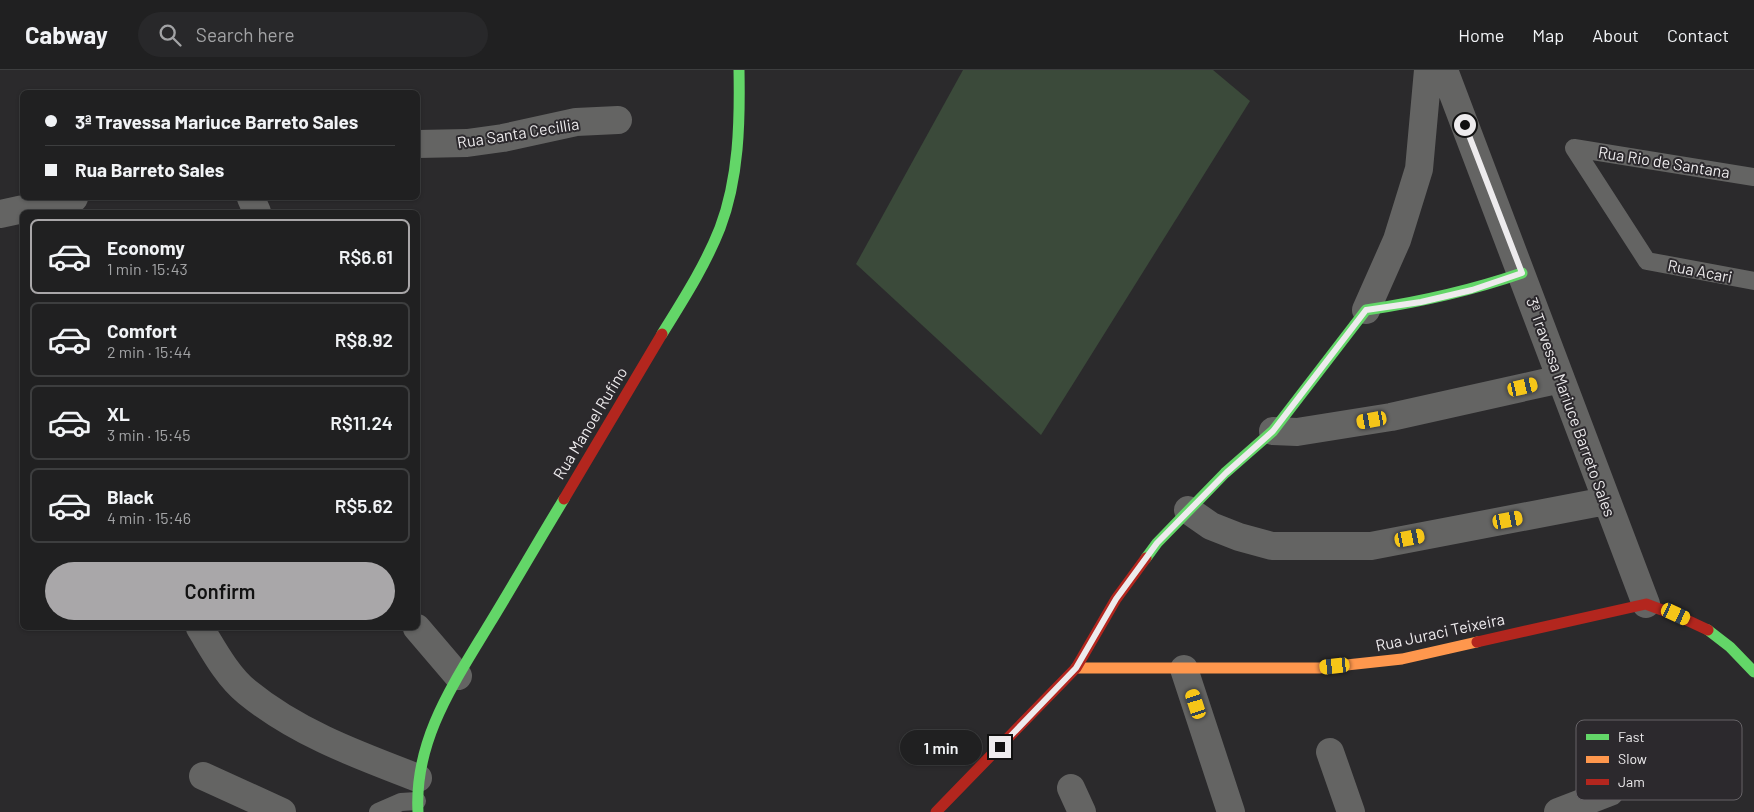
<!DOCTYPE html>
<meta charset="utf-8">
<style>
:root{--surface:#202021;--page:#28282a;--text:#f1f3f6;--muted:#a2a3a5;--line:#3d3e3f;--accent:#a9a7a9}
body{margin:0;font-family:Barlow,sans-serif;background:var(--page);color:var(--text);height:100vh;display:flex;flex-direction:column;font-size:19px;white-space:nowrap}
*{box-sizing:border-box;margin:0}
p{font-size:16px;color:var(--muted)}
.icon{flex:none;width:28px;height:28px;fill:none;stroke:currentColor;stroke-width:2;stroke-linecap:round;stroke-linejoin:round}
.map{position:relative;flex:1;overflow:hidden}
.panel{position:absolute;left:20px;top:140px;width:400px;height:420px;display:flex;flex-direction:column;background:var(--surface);border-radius:8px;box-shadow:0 1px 4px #0004,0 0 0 1px var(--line)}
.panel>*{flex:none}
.top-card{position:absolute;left:20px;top:20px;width:400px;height:110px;border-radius:8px;box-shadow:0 1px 4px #0004,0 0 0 1px var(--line);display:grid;align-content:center;height:110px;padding:0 25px;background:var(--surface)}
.end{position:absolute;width:22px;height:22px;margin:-11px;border:6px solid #edebed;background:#111;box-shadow:0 0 0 2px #111}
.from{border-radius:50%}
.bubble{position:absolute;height:35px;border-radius:18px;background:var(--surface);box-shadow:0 1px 4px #0004,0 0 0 1px var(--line);font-size:16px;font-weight:600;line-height:35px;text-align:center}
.car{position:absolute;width:15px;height:30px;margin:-15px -8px;border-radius:6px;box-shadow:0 0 4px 1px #0007;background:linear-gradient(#f5c518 24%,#345 0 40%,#f5c518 0 76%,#345 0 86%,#f5c518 0)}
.top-card b{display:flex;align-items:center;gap:18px;height:48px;font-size:19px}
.top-card b+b{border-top:1px solid var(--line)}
.top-card i{width:12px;height:12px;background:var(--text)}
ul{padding:9px 0 0;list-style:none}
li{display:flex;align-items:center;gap:15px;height:75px;margin:0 10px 8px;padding:0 15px;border:2px solid var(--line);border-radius:8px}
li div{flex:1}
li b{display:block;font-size:19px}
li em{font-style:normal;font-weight:600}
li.active{border-color:var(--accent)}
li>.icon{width:45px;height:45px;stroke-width:1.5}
.primary-button{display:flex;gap:10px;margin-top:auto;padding:10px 25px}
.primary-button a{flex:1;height:58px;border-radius:30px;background:var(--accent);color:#111;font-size:20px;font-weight:600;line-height:58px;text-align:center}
header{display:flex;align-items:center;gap:30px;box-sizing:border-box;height:70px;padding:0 25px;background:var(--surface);border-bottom:1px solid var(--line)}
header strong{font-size:24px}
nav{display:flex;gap:28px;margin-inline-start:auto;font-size:18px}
.search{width:350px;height:45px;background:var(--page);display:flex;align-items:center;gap:12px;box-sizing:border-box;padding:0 18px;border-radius:28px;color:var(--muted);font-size:19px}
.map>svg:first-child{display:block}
.green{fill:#3b4a3a}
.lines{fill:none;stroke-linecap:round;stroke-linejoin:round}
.lane{stroke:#646463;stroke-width:18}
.street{stroke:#646463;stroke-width:28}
.fast{stroke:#63d668;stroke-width:11}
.slow{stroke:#ff974d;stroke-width:11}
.jam{stroke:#b3261e;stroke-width:11}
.route{stroke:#edebed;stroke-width:6}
.labels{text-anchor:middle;stroke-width:4;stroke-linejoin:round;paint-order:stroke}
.street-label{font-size:16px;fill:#edebed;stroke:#2c292d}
.key{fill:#2c292d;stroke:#666367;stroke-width:1}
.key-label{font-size:14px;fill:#edebed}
</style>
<header>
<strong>Cabway</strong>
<div class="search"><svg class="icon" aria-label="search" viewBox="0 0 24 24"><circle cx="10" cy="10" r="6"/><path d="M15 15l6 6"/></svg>Search here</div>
<nav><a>Home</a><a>Map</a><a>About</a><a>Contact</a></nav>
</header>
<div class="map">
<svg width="1754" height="742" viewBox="0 0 1754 742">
<rect width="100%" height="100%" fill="#2b2a2c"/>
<!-- green -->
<path class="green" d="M963,0H1213L1250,31L1041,365L856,194Z"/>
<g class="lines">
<!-- lane -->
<path class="lane" d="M1574,78L1647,191L1754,211
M1574,78L1754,107
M378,742L401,732L417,731"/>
<!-- street -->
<path class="street" d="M1444,0L1646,534
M418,74L467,73L503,68L576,52L618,50
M251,128L257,142
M0,144L74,128
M1366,240L1397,170L1419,99L1428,0
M1273,361L1297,362L1391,347L1561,309
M1188,440L1211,456L1239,467L1272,476H1371L1606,431
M200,558C213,579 227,606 247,622C297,663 358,685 418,708
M417,558L458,606
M1184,599L1231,742
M1330,682L1351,742
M203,706L282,742
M1071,718L1082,742
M1558,742L1610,722"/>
<!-- fast -->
<path class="fast" d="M662,264C683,230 705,196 720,158C739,108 740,52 739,0
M1146,488L1157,473L1225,403L1273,361L1366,240C1420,232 1470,221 1522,203
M1708,560L1730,577L1754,602
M418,742C414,670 454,613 490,553C515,512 539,470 564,429"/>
<!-- slow -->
<path class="slow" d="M1076,598H1319L1402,589L1477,572"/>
<!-- jam -->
<path class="jam" d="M564,429L662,264
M1477,572L1646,534L1678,546L1708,560
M936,742L1076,598L1116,529L1146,488"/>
</g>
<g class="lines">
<!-- route -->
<path class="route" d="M1000,677L1076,598L1116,529L1157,473L1226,403L1273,361L1366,240L1421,232L1472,220L1522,203L1465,55"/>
</g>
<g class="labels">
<!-- street labels -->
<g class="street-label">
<text transform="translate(518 63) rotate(-9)" y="6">Rua Santa Cecillia</text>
<text transform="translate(1664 92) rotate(9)" y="6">Rua Rio de Santana</text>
<text transform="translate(1700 201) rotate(11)" y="6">Rua Acari</text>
<text transform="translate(1571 337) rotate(70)" y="6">3ª Travessa Mariuce Barreto Sales</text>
<text transform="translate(590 353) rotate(-59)" y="6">Rua Manoel Rufino</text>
<text transform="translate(1440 562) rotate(-12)" y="6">Rua Juraci Teixeira</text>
</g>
</g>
<!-- legend -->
<rect x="1576" y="650" width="166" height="80" rx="8" class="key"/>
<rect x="1586" y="664" width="23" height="6" fill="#63d668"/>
<rect x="1586" y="686" width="23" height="7" fill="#ff974d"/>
<rect x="1586" y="709" width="23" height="6" fill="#b3261e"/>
<g class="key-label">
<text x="1618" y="672">Fast</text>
<text x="1618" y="694">Slow</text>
<text x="1618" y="717">Jam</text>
</g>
</svg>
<i class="end from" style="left:1465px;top:55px"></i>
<i class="end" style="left:1000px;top:677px"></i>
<div class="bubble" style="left:900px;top:660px;width:82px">1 min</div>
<i class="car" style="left:1523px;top:317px;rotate:77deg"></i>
<i class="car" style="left:1372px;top:350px;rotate:260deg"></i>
<i class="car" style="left:1508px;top:450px;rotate:79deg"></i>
<i class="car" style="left:1410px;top:468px;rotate:79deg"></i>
<i class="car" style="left:1676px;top:544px;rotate:115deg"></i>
<i class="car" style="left:1335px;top:596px;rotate:264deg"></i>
<i class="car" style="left:1196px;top:634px;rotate:342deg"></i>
<div class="top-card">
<b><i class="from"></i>3ª Travessa Mariuce Barreto Sales</b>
<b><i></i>Rua Barreto Sales</b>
</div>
<section class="panel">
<ul>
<li class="active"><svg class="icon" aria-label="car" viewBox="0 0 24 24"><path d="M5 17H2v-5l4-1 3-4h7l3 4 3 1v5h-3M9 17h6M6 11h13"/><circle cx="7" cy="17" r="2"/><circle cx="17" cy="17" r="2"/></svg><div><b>Economy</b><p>1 min · 15:43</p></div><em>R$6.61</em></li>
<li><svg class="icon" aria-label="car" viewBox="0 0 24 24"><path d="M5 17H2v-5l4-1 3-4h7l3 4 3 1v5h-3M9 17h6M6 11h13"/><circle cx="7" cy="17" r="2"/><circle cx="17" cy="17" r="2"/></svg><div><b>Comfort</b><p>2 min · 15:44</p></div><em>R$8.92</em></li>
<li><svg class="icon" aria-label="car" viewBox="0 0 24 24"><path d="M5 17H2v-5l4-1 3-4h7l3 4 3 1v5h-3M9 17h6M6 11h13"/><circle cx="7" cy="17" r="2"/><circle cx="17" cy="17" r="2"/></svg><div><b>XL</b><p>3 min · 15:45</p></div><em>R$11.24</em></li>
<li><svg class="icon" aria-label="car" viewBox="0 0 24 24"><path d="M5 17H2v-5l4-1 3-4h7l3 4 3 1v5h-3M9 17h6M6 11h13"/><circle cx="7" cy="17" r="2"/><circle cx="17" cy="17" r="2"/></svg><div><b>Black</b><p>4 min · 15:46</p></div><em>R$5.62</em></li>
</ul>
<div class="primary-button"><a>Confirm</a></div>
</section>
</div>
